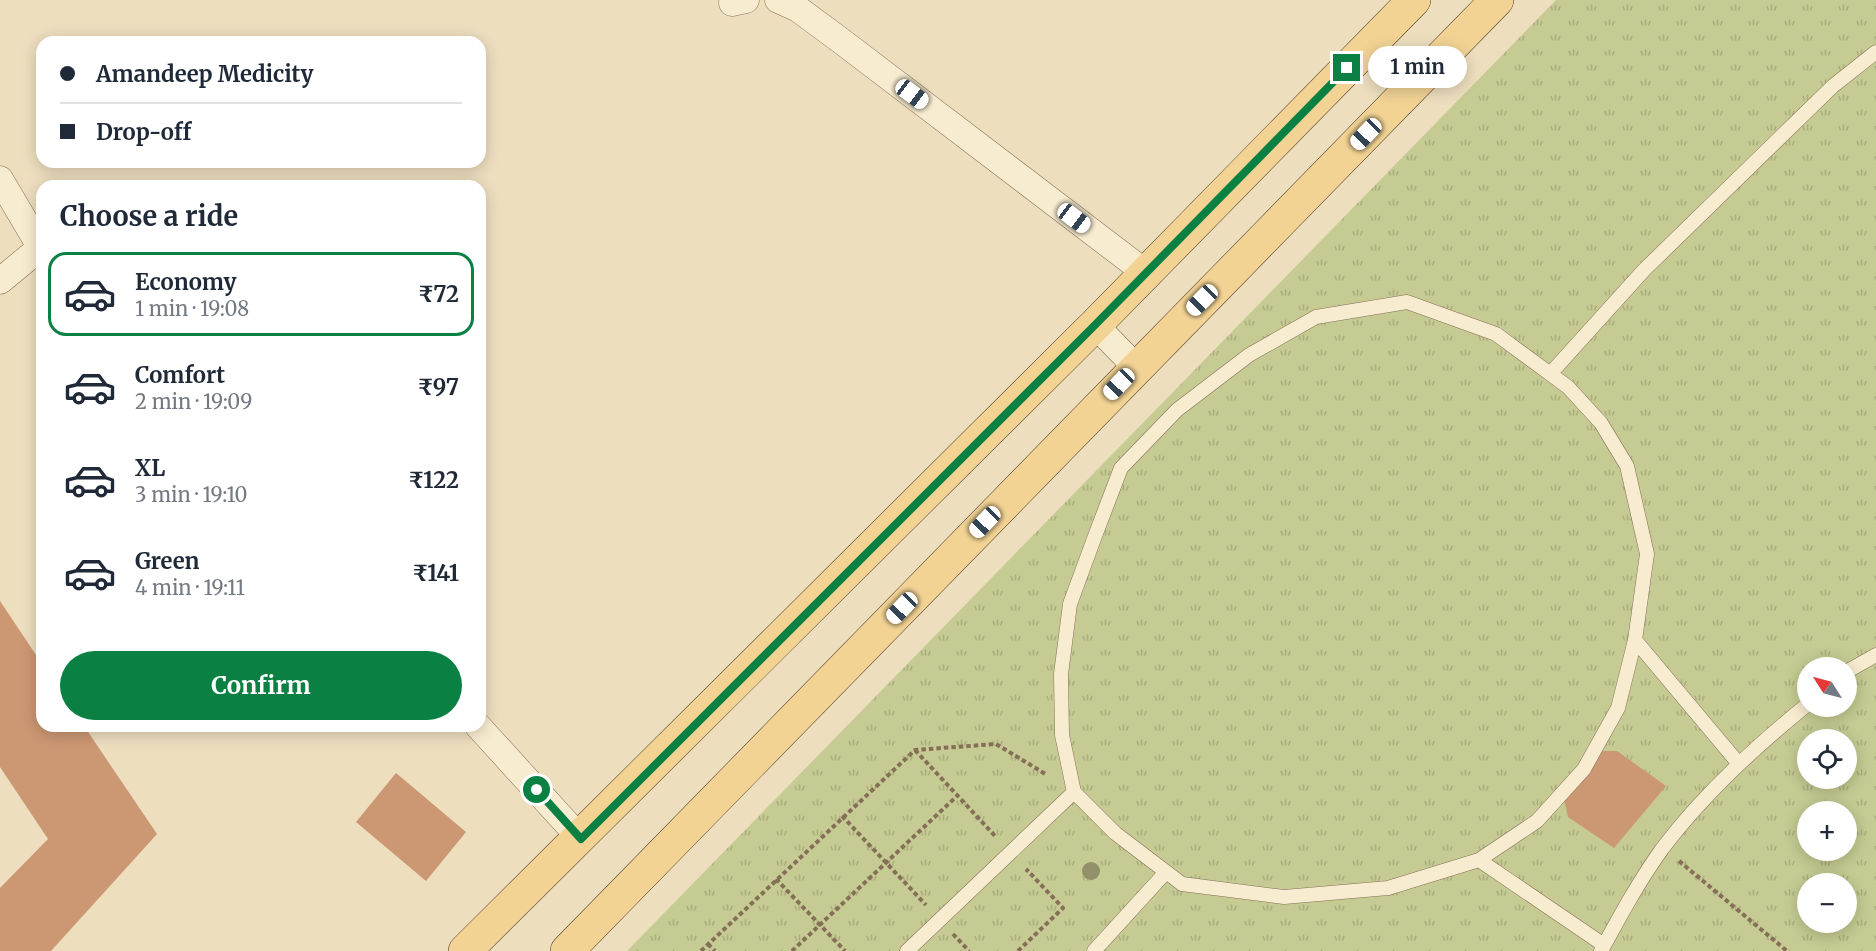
<!DOCTYPE html>
<meta charset="utf-8">
<style>
:root{--surface:#fff;--page:#f2f2f3;--text:#1f2937;--muted:#747a83;--line:#e0e1e3;--accent:#0b8043}
body{margin:0;font-family:Merriweather,serif;background:var(--page);color:var(--text);height:100vh;display:flex;flex-direction:column;font-size:22px;white-space:nowrap}
*{box-sizing:border-box;margin:0}
p{font-size:20px;color:var(--muted)}
.icon{flex:none;width:33px;height:33px;fill:none;stroke:currentColor;stroke-width:2;stroke-linecap:round;stroke-linejoin:round}
.map{position:relative;flex:1;overflow:hidden}
.sheet{position:absolute;left:36px;top:180px;width:450px;height:552px;display:flex;flex-direction:column;background:var(--surface);border-radius:18px;box-shadow:0 3px 15px #0003}
.sheet>*{flex:none}
.guide{position:absolute;left:36px;top:36px;width:450px;height:132px;border-radius:18px;box-shadow:0 3px 15px #0003;display:grid;align-content:center;height:132px;padding:0 24px;background:var(--surface)}
.needle{width:39px;rotate:306deg}
.controls{position:absolute;left:1797px;top:657px;display:grid;gap:12px}
.controls a{display:grid;place-items:center;width:60px;height:60px;border-radius:50%;background:var(--surface);box-shadow:0 3px 15px #0003;font-size:30px}
.end{position:absolute;width:27px;height:27px;margin:-14px;border:8px solid #0b8043;background:#fff;box-shadow:0 0 0 3px #fff}
.from{border-radius:50%}
.bubble{position:absolute;height:42px;border-radius:21px;background:var(--surface);box-shadow:0 3px 15px #0003;font-size:20px;font-weight:700;line-height:42px;text-align:center}
.car{position:absolute;width:18px;height:36px;margin:-18px -9px;border-radius:8px;box-shadow:0 0 4px 2px #0007;background:linear-gradient(#fff 24%,#345 0 40%,#fff 0 76%,#345 0 86%,#fff 0)}
.guide b{display:flex;align-items:center;gap:21px;height:57px;font-size:22px}
.guide b+b{border-top:2px solid var(--line)}
.guide i{width:15px;height:15px;background:var(--text)}
ul{padding:0;list-style:none}
li{display:flex;align-items:center;gap:18px;height:84px;margin:0 12px 9px;padding:0 12px;border:3px solid transparent;border-radius:18px}
li div{flex:1}
li b{display:block;font-size:22px}
li em{font-style:normal;font-weight:700}
li.on{border-color:var(--accent)}
li>.icon{width:54px;height:54px;stroke-width:1.5}
h2{padding:0 24px;font-size:27px;line-height:72px}
.button{display:flex;gap:12px;margin-top:auto;padding:12px 24px}
.button a{flex:1;height:69px;border-radius:36px;background:var(--accent);color:#fff;font-size:24px;font-weight:700;line-height:69px;text-align:center}
.map>svg:first-child{display:block}
.park{fill:url(#park-tufts);fill-rule:evenodd}
.building{fill:#cc9773}
.lines{fill:none;stroke-linecap:round;stroke-linejoin:round}
.service-casing{stroke:#856f57;stroke-width:15}
.minor-casing{stroke:#856f57;stroke-width:27}
.primary-casing{stroke:#523d2b;stroke-width:34}
.path{stroke:#856f57;stroke-width:4;stroke-dasharray:4.5 3;stroke-linecap:butt}
.service{stroke:#f8ecd0;stroke-width:14}
.minor{stroke:#f8ecd0;stroke-width:26}
.primary{stroke:#f2d394;stroke-width:33}
.tree{fill:#919068}
.route{stroke:#0b8043;stroke-width:8}
</style>
<div class="map">
<svg width="1876" height="951" viewBox="0 0 1876 951">
<defs>
<pattern id="park-tufts" width="24" height="20" patternUnits="userSpaceOnUse" patternTransform="scale(1.5)"><rect width="24" height="20" fill="#c5cb92"/><path d="M3 7l-1-3M5 7V3M7 7l1-3M15 17l-1-3M17 17v-4M19 17l1-3" fill="none" stroke="#aaae7d"/></pattern>
</defs>
<rect width="100%" height="100%" fill="#eddebe"/>
<!-- park -->
<path class="park" d="M1556,0H1876V951H627ZM1808,668H1846V706H1808ZM1808,740H1846V778H1808ZM1808,812H1846V850H1808ZM1808,884H1846V922H1808Z"/>
<!-- building -->
<path class="building" d="M0,601L42,664V726H84L157,834L51,951H0V888L48,839L0,767Z
M1596,751H1617L1666,786L1614,848L1568,817L1563,795Z
M396,773L466,832L426,881L356,822Z"/>
<g class="lines">
<defs>
<path id="service" d="M1407,302L1496,334L1568,387L1601,423L1627,466L1647,554L1635,640L1618,708L1584,769L1537,821L1479,860L1388,888L1284,897L1182,884L1115,833L1074,792L1062,735L1061,674L1070,604L1095,536L1121,468L1177,410L1249,355L1316,317Z
M1550,374L1644,270L1833,86L1876,52
M1635,640L1739,764
M1846,672L1876,655
M1479,860L1604,945
M907,951L1074,792
M1094,951L1166,872
M1601,951C1620,916 1639,881 1662,849C1702,796 1756,746 1808,704"/>
<path id="minor" d="M778,0L798,9L840,40L1146,273
M732,3L746,0
M0,179L42,250
M0,281L40,248
M1095,325L1136,367
M478,726L581,839"/>
<path id="primary" d="M465,951L1095,325L1414,0
M567,951L1497,0"/>
</defs>
<!-- service casing -->
<use href="#service" class="service-casing"/>
<!-- minor casing -->
<use href="#minor" class="minor-casing"/>
<!-- primary casing -->
<use href="#primary" class="primary-casing"/>
<!-- path -->
<path class="path" d="M915,750L996,837
M842,816L926,905
M1679,861L1787,951
M776,879L845,951
M953,934L969,951
M708,944L715,951
M701,951L915,750L996,744L1047,775
M792,951L957,796
M1018,951L1063,908L1026,869"/>
<!-- service -->
<use href="#service" class="service"/>
<!-- minor -->
<use href="#minor" class="minor"/>
<!-- primary -->
<use href="#primary" class="primary"/>
</g>
<!-- trees -->
<circle class="tree" cx="1091" cy="871" r="9"/>
<g class="lines">
<!-- route -->
<path class="route" d="M537,790L581,839L1095,325L1347,68"/>
</g>
</svg>
<div class="controls">
<a><svg class="needle" viewBox="-14 -14 28 28"><path d="M0-13l5 13h-10z" fill="#e53935"/><path d="M0 13l5-13h-10z" fill="#747a83"/></svg></a>
<a><svg class="icon" aria-label="locate" viewBox="0 0 24 24"><circle cx="12" cy="12" r="6"/><path d="M12 2v4M12 18v4M2 12h4M18 12h4"/></svg></a>
<a>+</a>
<a>−</a>
</div>
<i class="end from" style="left:537px;top:790px"></i>
<i class="end" style="left:1347px;top:68px"></i>
<div class="bubble" style="left:1368px;top:46px;width:99px">1 min</div>
<i class="car" style="left:912px;top:94px;rotate:127deg"></i>
<i class="car" style="left:1366px;top:134px;rotate:224deg"></i>
<i class="car" style="left:1074px;top:218px;rotate:127deg"></i>
<i class="car" style="left:1202px;top:300px;rotate:225deg"></i>
<i class="car" style="left:1119px;top:384px;rotate:224deg"></i>
<i class="car" style="left:985px;top:522px;rotate:224deg"></i>
<i class="car" style="left:902px;top:608px;rotate:224deg"></i>
<div class="guide">
<b><i class="from"></i>Amandeep Medicity</b>
<b><i></i>Drop-off</b>
</div>
<section class="sheet">
<h2>Choose a ride</h2>
<ul>
<li class="on"><svg class="icon" aria-label="car" viewBox="0 0 24 24"><path d="M5 17H2v-5l4-1 3-4h7l3 4 3 1v5h-3M9 17h6M6 11h13"/><circle cx="7" cy="17" r="2"/><circle cx="17" cy="17" r="2"/></svg><div><b>Economy</b><p>1 min · 19:08</p></div><em>₹72</em></li>
<li><svg class="icon" aria-label="car" viewBox="0 0 24 24"><path d="M5 17H2v-5l4-1 3-4h7l3 4 3 1v5h-3M9 17h6M6 11h13"/><circle cx="7" cy="17" r="2"/><circle cx="17" cy="17" r="2"/></svg><div><b>Comfort</b><p>2 min · 19:09</p></div><em>₹97</em></li>
<li><svg class="icon" aria-label="car" viewBox="0 0 24 24"><path d="M5 17H2v-5l4-1 3-4h7l3 4 3 1v5h-3M9 17h6M6 11h13"/><circle cx="7" cy="17" r="2"/><circle cx="17" cy="17" r="2"/></svg><div><b>XL</b><p>3 min · 19:10</p></div><em>₹122</em></li>
<li><svg class="icon" aria-label="car" viewBox="0 0 24 24"><path d="M5 17H2v-5l4-1 3-4h7l3 4 3 1v5h-3M9 17h6M6 11h13"/><circle cx="7" cy="17" r="2"/><circle cx="17" cy="17" r="2"/></svg><div><b>Green</b><p>4 min · 19:11</p></div><em>₹141</em></li>
</ul>
<div class="button"><a>Confirm</a></div>
</section>
</div>
